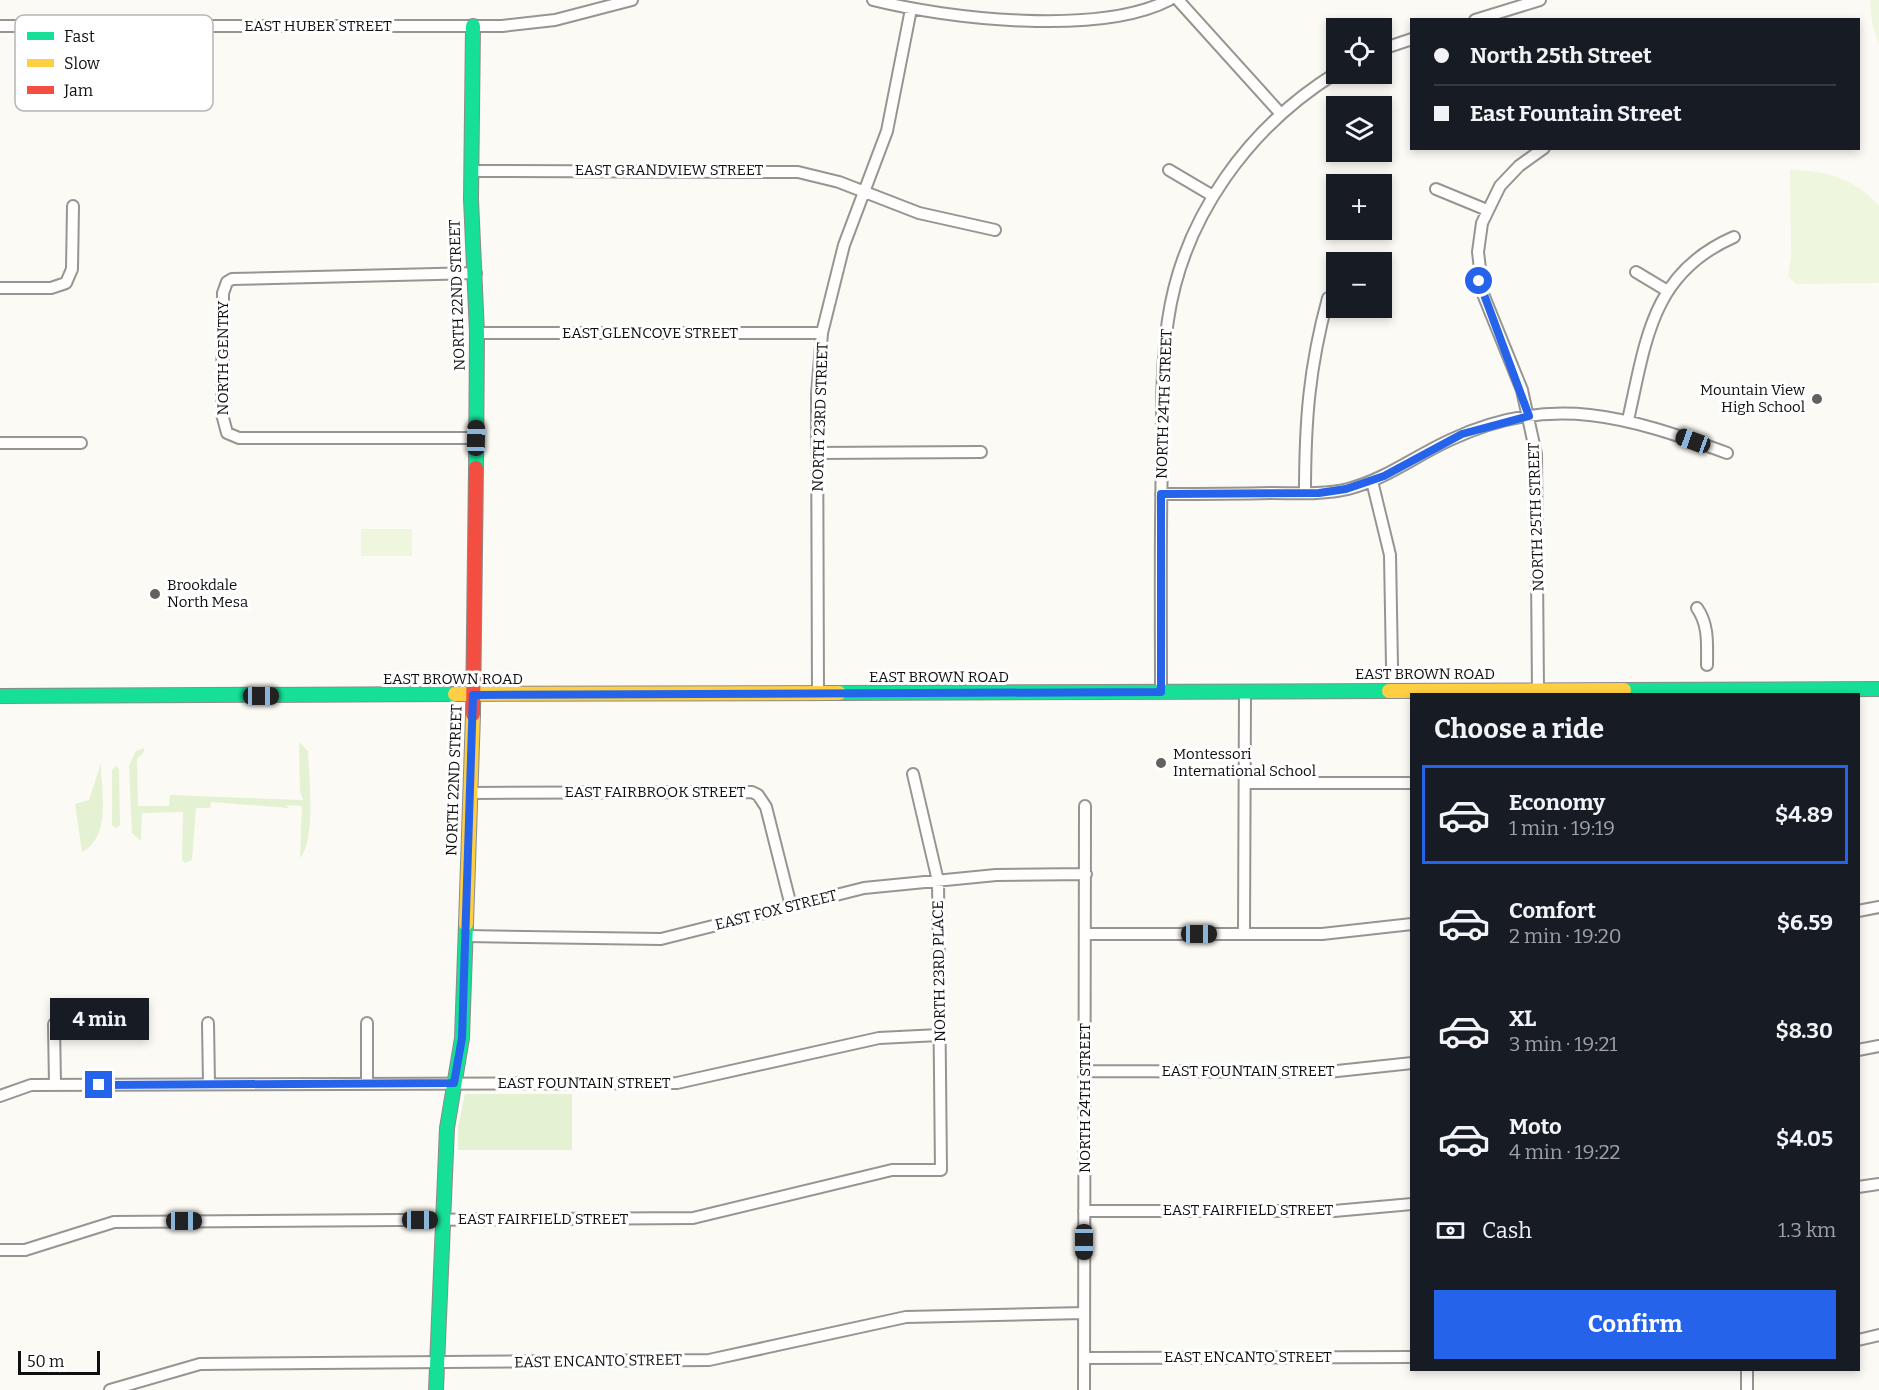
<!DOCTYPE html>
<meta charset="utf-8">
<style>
:root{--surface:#171b24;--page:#20242c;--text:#f1f3f6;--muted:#9ea1a6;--line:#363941;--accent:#2563eb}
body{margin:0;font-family:Bitter,serif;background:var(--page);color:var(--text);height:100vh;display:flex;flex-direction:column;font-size:22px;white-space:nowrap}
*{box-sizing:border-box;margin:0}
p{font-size:20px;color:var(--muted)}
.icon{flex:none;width:33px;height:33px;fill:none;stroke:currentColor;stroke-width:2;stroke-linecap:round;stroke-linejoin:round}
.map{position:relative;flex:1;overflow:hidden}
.details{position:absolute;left:1410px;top:693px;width:450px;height:678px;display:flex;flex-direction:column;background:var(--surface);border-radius:0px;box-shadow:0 3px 9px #0003}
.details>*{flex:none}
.top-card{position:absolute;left:1410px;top:18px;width:450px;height:132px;border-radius:0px;box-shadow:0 3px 9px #0003;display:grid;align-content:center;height:132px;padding:0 24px;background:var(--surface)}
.tools{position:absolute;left:1326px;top:18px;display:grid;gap:12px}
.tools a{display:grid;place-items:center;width:66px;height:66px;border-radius:0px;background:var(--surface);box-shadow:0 3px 9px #0003;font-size:30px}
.scale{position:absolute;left:18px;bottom:15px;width:82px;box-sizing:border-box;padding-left:6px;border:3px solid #0f0f0f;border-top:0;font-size:16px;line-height:21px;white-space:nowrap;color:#0f0f0f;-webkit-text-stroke:4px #fff;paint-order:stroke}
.end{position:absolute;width:27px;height:27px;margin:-14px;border:8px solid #2563eb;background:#fff;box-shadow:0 0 0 3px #fff}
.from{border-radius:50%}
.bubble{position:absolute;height:42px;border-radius:0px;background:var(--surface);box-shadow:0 3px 9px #0003;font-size:20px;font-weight:700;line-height:42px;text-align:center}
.car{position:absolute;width:18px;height:36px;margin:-18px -9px;border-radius:8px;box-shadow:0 0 4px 2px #0007;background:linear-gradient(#222 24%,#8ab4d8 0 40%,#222 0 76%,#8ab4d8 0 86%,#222 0)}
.top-card b{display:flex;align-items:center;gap:21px;height:57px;font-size:22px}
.top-card b+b{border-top:2px solid var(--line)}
.top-card i{width:15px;height:15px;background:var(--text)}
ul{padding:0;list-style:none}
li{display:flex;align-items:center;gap:18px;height:99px;margin:0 12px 9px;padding:0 12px;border:3px solid transparent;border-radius:0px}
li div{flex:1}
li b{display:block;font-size:22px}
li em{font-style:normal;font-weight:700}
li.selected{border-color:var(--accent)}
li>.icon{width:54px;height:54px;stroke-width:1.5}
h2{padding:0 24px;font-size:27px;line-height:72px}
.pay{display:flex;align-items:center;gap:15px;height:66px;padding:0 24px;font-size:22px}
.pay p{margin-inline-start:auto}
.cta{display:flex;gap:12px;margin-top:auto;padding:12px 24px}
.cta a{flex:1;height:69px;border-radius:0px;background:var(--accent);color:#fff;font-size:24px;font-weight:700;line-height:69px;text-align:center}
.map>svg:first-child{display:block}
.green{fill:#e4f2d3}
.pitch{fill:#eef6dd}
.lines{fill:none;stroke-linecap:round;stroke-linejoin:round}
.street-casing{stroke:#969592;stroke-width:14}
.fast-casing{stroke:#8c8b89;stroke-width:16}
.slow-casing{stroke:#8c8b89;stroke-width:16}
.jam-casing{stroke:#8c8b89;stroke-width:16}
.street{stroke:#fffefd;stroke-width:10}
.fast{stroke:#16e098;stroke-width:14}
.slow{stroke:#ffcf43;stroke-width:14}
.jam{stroke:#f24e42;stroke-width:14}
.route{stroke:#2563eb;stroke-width:8}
.poi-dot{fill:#62615f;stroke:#fff;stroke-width:2}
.labels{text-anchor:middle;stroke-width:6;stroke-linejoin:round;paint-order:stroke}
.street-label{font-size:15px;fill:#0f0f0f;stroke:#fff}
.poi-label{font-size:15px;fill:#0f0f0f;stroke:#fff;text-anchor:start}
.key{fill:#fff;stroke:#b7b7b7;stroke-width:1.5}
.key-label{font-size:16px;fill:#0f0f0f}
</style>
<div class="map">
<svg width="1879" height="1390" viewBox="0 0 1879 1390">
<rect width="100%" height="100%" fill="#fcfaf4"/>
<!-- green -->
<path class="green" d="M299,742L308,751C309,776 316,840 300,858L302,806L287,805L288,808L211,802L210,808H196L192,860L185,863L182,860L183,812L142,813L141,841L132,833L129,766L136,751L144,748V752L137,759L138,806H169L170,795L303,800L300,791Z
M101,763C101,791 112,836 82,852L75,804L89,800Z
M116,766L119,769L120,825L116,828L112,825V770Z
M465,1094H572V1150H458V1127Z"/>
<!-- pitch -->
<path class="pitch" d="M1870,0H1879V45L1872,23Z
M1790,170C1824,170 1857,179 1879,206V283L1796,284L1788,276L1791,259Z
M361,529H412V556H361Z"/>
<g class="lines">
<defs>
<path id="street" d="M873,0C948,19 1099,36 1169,0
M1178,0L1281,114
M1475,20L1540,0
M0,26H502L555,20L632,0
M1382,49L1412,39
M1169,170L1213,196
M471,171L798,172L839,182L919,213L995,230
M1436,189L1487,210
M1636,272L1666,290
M0,288H51L66,283L72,269L73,206
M477,333H822
M1628,420C1646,341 1651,273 1734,237
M476,438H239L227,433L222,414L223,293L227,282L232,279L476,273
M0,443H81
M817,453L981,452
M1372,481L1390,555L1392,666
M1305,493C1305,422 1309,367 1328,298
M1161,494C1198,494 1234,494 1271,493C1296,493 1322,495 1348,489C1386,479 1415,456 1450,440C1552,392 1628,417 1727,453
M1697,608C1709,625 1707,644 1707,665
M1538,690L1536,454L1522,390L1483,294L1478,252L1482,223L1500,186L1519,166L1544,148
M1161,692C1161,615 1160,537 1162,460C1162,414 1161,366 1168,320C1183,217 1249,127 1336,73
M818,694L817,394L822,333L844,245L887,131L911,9
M1245,783H1412
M471,793L752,792L758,795L766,807L791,906
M1858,911L1879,907
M1085,934H1322L1412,924
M1244,934L1245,691
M466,936L661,939L864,888L996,875L1086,874
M208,1023L209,1084
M54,1024L55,1085
M1858,1050L1879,1046
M1085,1071L1328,1072L1412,1063
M367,1084V1023
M0,1096L31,1085L677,1083L879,1038L939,1035
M1858,1187L1879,1184
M1084,1211H1334L1412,1204
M0,1250H25L114,1222L693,1218L892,1170H941L938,881L913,774
M1858,1340L1879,1335
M1084,1358L1412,1357
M110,1390L200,1364L709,1360L906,1317L1084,1313
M1084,1390L1085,806
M1747,1390V1370"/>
<path id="fast" d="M473,26L471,199L477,333L476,468
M1624,690L1879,689
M839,693L1389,691
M0,696L455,694
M436,1390L447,1128L462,1038L466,924"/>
<path id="slow" d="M1389,691L1624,690
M455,694L839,693
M466,924L473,714"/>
<path id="jam" d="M473,714L476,468"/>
</defs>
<!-- street casing -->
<use href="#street" class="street-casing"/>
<!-- fast casing -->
<use href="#fast" class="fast-casing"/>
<!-- slow casing -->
<use href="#slow" class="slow-casing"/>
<!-- jam casing -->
<use href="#jam" class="jam-casing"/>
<!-- street -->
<use href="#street" class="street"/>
<!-- fast -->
<use href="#fast" class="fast"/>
<!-- slow -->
<use href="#slow" class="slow"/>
<!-- jam -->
<use href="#jam" class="jam"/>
</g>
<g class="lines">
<!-- route -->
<path class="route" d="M99,1085L454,1083L462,1038L473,695L1161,692V494L1319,493L1346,489L1384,476L1462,434L1529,416L1479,281"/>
</g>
<!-- markers -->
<g class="poi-dot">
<circle cx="1817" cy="399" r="6"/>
<circle cx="155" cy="594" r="6"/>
<circle cx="1161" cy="763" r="6"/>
</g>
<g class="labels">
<!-- street labels -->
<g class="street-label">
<text x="318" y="31">EAST HUBER STREET</text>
<text x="669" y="175">EAST GRANDVIEW STREET</text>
<text transform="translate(457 295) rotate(-92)" y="5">NORTH 22ND STREET</text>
<text x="650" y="338">EAST GLENCOVE STREET</text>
<text transform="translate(223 358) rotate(-90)" y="5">NORTH GENTRY</text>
<text transform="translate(1164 404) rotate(-88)" y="5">NORTH 24TH STREET</text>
<text transform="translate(820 417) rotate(-88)" y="5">NORTH 23RD STREET</text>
<text transform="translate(1536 517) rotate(-92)" y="5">NORTH 25TH STREET</text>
<text x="1425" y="679">EAST BROWN ROAD</text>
<text x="939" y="682">EAST BROWN ROAD</text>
<text x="453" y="684">EAST BROWN ROAD</text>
<text transform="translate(454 780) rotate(-88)" y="5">NORTH 22ND STREET</text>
<text x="655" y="797">EAST FAIRBROOK STREET</text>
<text transform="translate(776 910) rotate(-14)" y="5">EAST FOX STREET</text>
<text transform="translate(939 971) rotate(-91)" y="5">NORTH 23RD PLACE</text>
<text x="1248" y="1076">EAST FOUNTAIN STREET</text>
<text x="584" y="1088">EAST FOUNTAIN STREET</text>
<text transform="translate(1085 1098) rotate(-90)" y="5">NORTH 24TH STREET</text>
<text x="1248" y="1215">EAST FAIRFIELD STREET</text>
<text x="543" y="1224">EAST FAIRFIELD STREET</text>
<text x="1248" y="1362">EAST ENCANTO STREET</text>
<text transform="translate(598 1361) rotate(-1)" y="5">EAST ENCANTO STREET</text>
</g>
<!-- poi labels -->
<g class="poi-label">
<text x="1805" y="395" text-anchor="end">Mountain View<tspan x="1805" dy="17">High School</tspan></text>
<text x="167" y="590">Brookdale<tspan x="167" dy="17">North Mesa</tspan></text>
<text x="1173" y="759">Montessori<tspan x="1173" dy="17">International School</tspan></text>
</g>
</g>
<!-- legend -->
<rect x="15" y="15" width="198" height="96" rx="9" class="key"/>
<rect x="27" y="32" width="27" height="8" fill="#16e098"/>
<rect x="27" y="59" width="27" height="8" fill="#ffcf43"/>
<rect x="27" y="86" width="27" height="8" fill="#f24e42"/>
<g class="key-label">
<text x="64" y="42">Fast</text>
<text x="64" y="69">Slow</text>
<text x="64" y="96">Jam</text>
</g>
</svg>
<div class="tools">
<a><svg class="icon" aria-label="locate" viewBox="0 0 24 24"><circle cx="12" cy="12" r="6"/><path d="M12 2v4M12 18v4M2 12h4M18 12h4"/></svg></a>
<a><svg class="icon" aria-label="layers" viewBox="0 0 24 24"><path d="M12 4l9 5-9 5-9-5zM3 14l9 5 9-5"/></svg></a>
<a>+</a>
<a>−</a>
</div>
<div class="scale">50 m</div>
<i class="end from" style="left:1479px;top:281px"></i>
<i class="end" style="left:99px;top:1085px"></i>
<div class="bubble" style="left:50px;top:998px;width:99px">4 min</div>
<i class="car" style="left:476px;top:438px;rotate:1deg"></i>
<i class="car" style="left:1693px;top:441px;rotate:290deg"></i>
<i class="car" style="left:261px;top:696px;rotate:90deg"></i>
<i class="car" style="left:1199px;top:934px;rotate:90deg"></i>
<i class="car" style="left:420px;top:1220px;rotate:90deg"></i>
<i class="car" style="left:184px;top:1221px;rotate:90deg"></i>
<i class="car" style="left:1084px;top:1242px;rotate:180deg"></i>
<div class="top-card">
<b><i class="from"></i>North 25th Street</b>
<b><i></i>East Fountain Street</b>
</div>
<section class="details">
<h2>Choose a ride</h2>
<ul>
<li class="selected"><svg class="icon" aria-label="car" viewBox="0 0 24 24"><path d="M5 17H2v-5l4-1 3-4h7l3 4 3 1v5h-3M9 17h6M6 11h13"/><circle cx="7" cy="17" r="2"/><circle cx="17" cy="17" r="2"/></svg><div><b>Economy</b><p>1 min · 19:19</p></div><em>$4.89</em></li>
<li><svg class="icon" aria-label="car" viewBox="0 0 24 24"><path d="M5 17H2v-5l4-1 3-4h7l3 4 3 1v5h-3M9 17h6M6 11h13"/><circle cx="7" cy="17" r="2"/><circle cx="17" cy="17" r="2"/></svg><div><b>Comfort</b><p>2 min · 19:20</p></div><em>$6.59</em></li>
<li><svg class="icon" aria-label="car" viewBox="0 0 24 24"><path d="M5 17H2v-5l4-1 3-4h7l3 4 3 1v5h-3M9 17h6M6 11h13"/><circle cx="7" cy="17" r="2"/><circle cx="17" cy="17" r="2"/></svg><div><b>XL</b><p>3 min · 19:21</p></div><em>$8.30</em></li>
<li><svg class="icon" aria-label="car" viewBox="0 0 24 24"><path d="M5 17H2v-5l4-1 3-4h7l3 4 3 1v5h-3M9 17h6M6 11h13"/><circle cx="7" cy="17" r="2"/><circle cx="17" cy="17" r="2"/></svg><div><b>Moto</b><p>4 min · 19:22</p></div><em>$4.05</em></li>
</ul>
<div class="pay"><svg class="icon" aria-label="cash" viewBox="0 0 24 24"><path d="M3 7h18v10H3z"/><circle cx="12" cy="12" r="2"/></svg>Cash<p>1.3 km</p></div>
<div class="cta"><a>Confirm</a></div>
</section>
</div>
